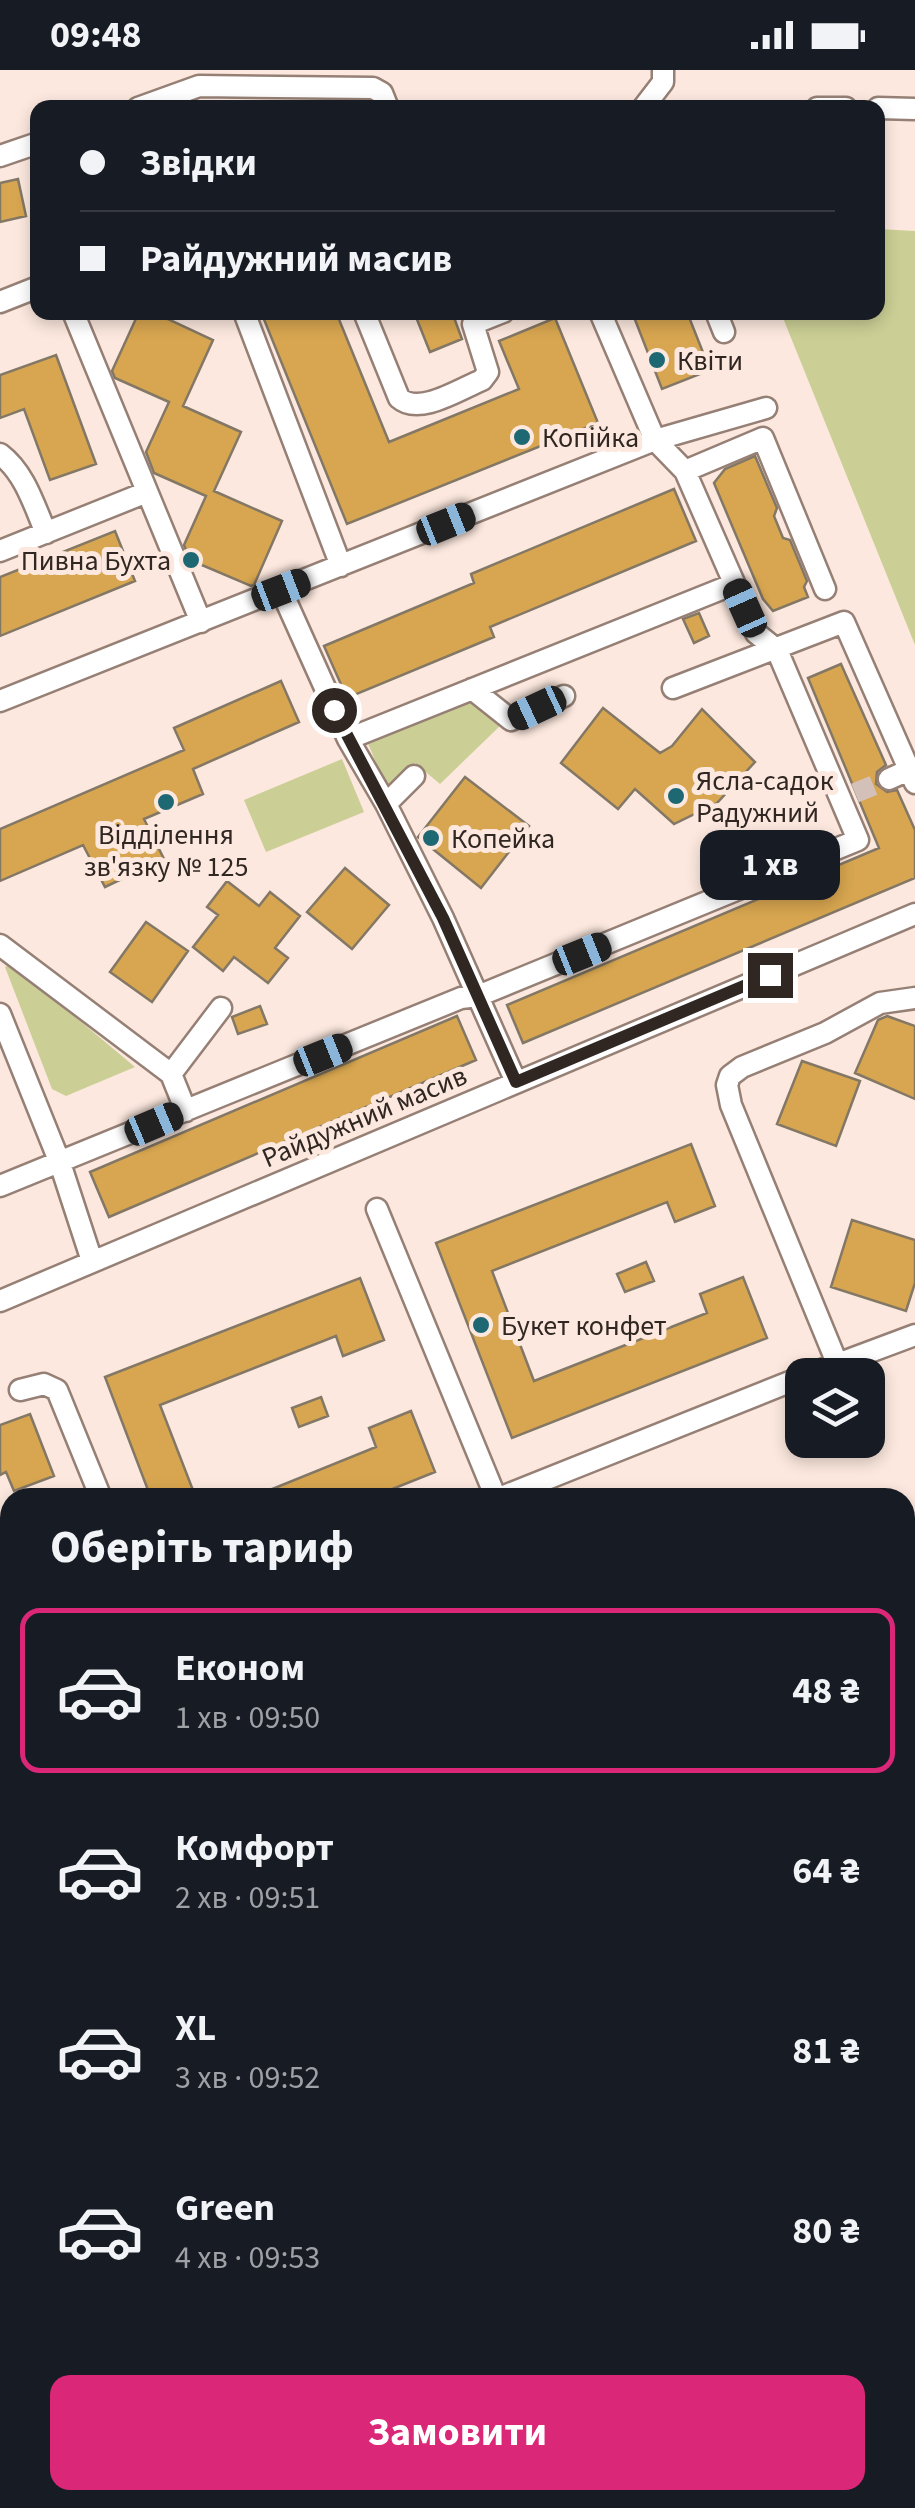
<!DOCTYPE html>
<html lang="uk">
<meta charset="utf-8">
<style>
:root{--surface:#171b24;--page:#20242c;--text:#f1f3f6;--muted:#9ea1a6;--line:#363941;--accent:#db2777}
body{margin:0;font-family:"Source Sans 3",sans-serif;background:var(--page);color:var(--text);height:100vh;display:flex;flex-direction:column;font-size:38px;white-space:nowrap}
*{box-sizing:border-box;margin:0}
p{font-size:32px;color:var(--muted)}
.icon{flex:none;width:55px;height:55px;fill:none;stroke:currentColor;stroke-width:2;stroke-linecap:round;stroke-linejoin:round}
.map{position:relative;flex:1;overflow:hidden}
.sheet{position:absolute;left:0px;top:1418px;width:915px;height:1022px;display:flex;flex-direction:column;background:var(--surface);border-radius:30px 30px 0 0;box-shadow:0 5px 15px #0003}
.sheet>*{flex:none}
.banner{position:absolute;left:30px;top:30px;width:855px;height:220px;border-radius:20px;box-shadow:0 5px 15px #0003;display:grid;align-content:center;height:220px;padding:0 50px;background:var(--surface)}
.controls{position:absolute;left:785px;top:1288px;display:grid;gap:20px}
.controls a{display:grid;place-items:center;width:100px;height:100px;border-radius:20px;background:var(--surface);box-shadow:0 5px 15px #0003;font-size:50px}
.end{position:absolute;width:45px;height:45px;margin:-22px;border:12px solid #302723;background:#fff;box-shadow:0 0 0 5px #fff}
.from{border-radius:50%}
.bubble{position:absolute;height:70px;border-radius:20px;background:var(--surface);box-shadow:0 5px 15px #0003;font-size:32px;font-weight:700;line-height:70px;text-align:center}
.car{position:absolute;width:30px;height:60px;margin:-30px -15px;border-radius:12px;box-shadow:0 0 8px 2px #0007;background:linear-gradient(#222 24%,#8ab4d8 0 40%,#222 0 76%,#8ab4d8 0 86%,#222 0)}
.banner b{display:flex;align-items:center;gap:35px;height:95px;font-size:38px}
.banner b+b{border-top:2px solid var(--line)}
.banner i{width:25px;height:25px;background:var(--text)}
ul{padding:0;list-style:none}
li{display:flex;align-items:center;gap:30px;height:165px;margin:0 20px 15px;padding:0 30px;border:5px solid transparent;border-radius:20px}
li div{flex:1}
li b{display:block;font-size:38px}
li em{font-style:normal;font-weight:700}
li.selected{border-color:var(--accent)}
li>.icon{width:90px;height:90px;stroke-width:1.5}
h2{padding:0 50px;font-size:45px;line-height:120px}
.primary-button{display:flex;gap:20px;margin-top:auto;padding:20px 50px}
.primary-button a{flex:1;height:115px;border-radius:20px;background:var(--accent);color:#fff;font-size:40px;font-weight:700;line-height:115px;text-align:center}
.status{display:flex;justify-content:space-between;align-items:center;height:70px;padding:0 50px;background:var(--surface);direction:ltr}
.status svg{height:28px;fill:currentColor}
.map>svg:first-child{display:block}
.green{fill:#cbcf95}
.building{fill:#d8a650;stroke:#837765;stroke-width:2.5}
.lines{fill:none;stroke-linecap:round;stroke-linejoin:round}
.minor-tunnel{stroke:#d3c1b9;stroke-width:20;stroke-dasharray:20 10;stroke-linecap:butt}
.minor-casing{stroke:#968076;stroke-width:25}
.minor{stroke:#fff;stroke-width:20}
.route{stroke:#302723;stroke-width:12}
.poi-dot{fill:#1e6873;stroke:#fce8de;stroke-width:4}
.labels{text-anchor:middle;stroke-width:10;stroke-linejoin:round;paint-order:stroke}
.poi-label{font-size:28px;fill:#302723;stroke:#fce8de;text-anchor:start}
.street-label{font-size:28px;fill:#302723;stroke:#fce8de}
</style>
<div class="status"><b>09:48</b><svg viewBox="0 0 49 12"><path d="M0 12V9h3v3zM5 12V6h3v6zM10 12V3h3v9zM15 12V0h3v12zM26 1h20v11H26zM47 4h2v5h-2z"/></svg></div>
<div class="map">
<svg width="915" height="2438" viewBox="0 0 915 2438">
<rect width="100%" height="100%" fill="#fce8de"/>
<!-- green -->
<path class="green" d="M878,159L915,161V575L781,243L878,242Z
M470,629L502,654L440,714L415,693L387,719L367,671Z
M342,689L364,742L266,782L244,730Z
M12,894L135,997L66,1026L52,1019L5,897Z"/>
<!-- building -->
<path class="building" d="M18,109L26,146L0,152V113Z
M139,242H153L213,270L183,336L241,362L214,421L282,451L254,515L251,516L190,490L184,475L206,426L154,403L146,382L169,332L115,308L112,301Z
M261,242H336L389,372L519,319L499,271L555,248L598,353L347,454Z
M414,242H452L462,269L430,282Z
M632,242H687L710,300L662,319Z
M56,285L96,394L50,410L24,339L0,348V305Z
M755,386L777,438L774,446L783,468L790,470L807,511L804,517L808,527L773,541L763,529L714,413L725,399Z
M674,419L696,471L490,557L494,567L347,628L324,576L474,513L471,504Z
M115,461L135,511L0,566V507Z
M699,543L709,566L694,573L683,549Z
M841,594L886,695L877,702L876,714L887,722L897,720L915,760V808L523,973L507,935L879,778L808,608Z
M281,611L299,652L193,699L203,724L144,749L164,789L105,817L83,775L0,811V759L184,680L174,658Z
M603,638L660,683L672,676L702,639L755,692L717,733L674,754L635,719L618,739L561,693Z
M465,707L529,756L481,818L418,767Z
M345,798L389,835L352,879L307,842Z
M227,811L259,836L270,822L300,846L275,878L288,888L268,913L234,887L223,901L193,877L218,845L207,837Z
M146,852L188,881L152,932L110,902Z
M260,936L267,954L238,964L232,947Z
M457,946L476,990L109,1147L90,1102Z
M887,946L915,956V1029L855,1003L878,950Z
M802,991L860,1011L836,1076L777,1054Z
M691,1074L715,1136L675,1152L667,1132L492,1201L534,1311L707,1243L700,1224L743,1207L767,1268L512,1368L436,1173Z
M852,1150L915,1170V1213L906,1241L831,1217Z
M646,1192L654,1211L625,1222L617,1204Z
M360,1208L384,1270L343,1286L336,1266L160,1335L196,1428H151L105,1307Z
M321,1327L328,1346L299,1357L292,1338Z
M411,1341L435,1402L370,1428H250L376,1377L369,1358Z
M30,1344L54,1406L14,1421L6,1402L0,1405V1355Z"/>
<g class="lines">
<!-- minor-tunnel -->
<path class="minor-tunnel" d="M855,723L889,709"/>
<defs>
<path id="minor" d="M138,38L199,16L373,18L382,23L388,38
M643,38L663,12V0
M817,38H846
M878,38L915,39
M0,86L38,73
M0,232L38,217
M73,242L201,552
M244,242L341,496
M364,242L399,328C419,346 460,319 482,310L488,302L473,254L503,242
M716,242L724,262
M0,384C25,403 34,435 46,463
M685,401L763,368L825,519
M0,481L147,422
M281,520L348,669L386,734L443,848L516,1012
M673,618L844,552L915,713
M472,619L511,650L564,626
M0,631L655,370L766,338
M348,669L734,514
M889,709L909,700
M386,734L414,706
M0,875L171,1004L221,938
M0,944L60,1093L92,1191
M171,1004L186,1041
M0,1116L461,928L478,926L858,770L777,580L756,563L685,401L655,370L600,242
M377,1139L496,1428
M0,1231L915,844
M837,1293L731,1035L727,1015L730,1006L742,997L825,963L880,933L915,928
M808,1305L915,1265
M20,1320L44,1314L57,1320L101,1428
M499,1428L802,1307
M0,1620L10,1616
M0,2393L10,2418"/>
</defs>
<!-- minor casing -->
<use href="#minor" class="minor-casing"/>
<!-- minor -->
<use href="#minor" class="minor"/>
</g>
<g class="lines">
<!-- route -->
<path class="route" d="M334,640L443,848L516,1012L770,905"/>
</g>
<!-- markers -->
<g class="poi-dot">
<circle cx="657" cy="290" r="10"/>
<circle cx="522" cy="367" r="10"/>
<circle cx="191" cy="490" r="10"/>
<circle cx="676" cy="726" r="10"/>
<circle cx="166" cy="732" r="10"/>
<circle cx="431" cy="768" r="10"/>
<circle cx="481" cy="1255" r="10"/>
</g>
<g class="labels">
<!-- poi labels -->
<g class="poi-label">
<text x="677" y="300">Квіти</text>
<text x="542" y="377">Копійка</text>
<text x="171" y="500" text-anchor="end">Пивна Бухта</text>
<text x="696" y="720">Ясла-садок<tspan x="696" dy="32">Радужний</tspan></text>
<text x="166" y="774" text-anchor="middle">Відділення<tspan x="166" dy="32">зв'язку № 125</tspan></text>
<text x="451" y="778">Копейка</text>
<text x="501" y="1265">Букет конфет</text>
</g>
<!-- street labels -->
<g class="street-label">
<text transform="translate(364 1046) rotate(-23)" y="10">Райдужний масив</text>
</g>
</g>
</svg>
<div class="controls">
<a><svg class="icon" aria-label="layers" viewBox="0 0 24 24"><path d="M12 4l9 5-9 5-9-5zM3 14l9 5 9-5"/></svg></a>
</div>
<i class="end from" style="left:334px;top:640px"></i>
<i class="end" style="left:770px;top:905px"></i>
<div class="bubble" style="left:700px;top:760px;width:140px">1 хв</div>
<i class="car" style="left:446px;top:454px;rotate:68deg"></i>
<i class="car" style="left:281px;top:520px;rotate:69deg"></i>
<i class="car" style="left:745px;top:538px;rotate:336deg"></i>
<i class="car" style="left:537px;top:638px;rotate:245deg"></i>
<i class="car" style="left:582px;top:884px;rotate:68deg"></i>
<i class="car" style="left:323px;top:985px;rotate:68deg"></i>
<i class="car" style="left:154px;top:1054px;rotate:67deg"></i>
<div class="banner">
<b><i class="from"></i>Звідки</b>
<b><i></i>Райдужний масив</b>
</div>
<section class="sheet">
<h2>Оберіть тариф</h2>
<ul>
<li class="selected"><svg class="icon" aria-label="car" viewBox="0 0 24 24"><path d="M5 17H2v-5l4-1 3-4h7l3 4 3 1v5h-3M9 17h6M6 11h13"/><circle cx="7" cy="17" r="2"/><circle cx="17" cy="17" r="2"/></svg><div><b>Економ</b><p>1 хв · 09:50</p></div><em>48 ₴</em></li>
<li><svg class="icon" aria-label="car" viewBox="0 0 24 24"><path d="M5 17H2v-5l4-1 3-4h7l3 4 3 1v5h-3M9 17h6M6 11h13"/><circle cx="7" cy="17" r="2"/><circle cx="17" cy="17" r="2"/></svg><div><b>Комфорт</b><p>2 хв · 09:51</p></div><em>64 ₴</em></li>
<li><svg class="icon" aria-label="car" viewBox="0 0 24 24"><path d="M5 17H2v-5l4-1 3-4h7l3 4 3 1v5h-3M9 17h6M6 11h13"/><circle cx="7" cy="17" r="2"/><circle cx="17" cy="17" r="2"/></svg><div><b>XL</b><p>3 хв · 09:52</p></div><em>81 ₴</em></li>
<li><svg class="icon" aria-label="car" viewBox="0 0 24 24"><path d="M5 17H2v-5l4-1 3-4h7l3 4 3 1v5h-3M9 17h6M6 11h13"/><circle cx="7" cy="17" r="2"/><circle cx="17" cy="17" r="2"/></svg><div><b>Green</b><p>4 хв · 09:53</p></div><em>80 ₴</em></li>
</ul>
<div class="primary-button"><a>Замовити</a></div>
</section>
</div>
